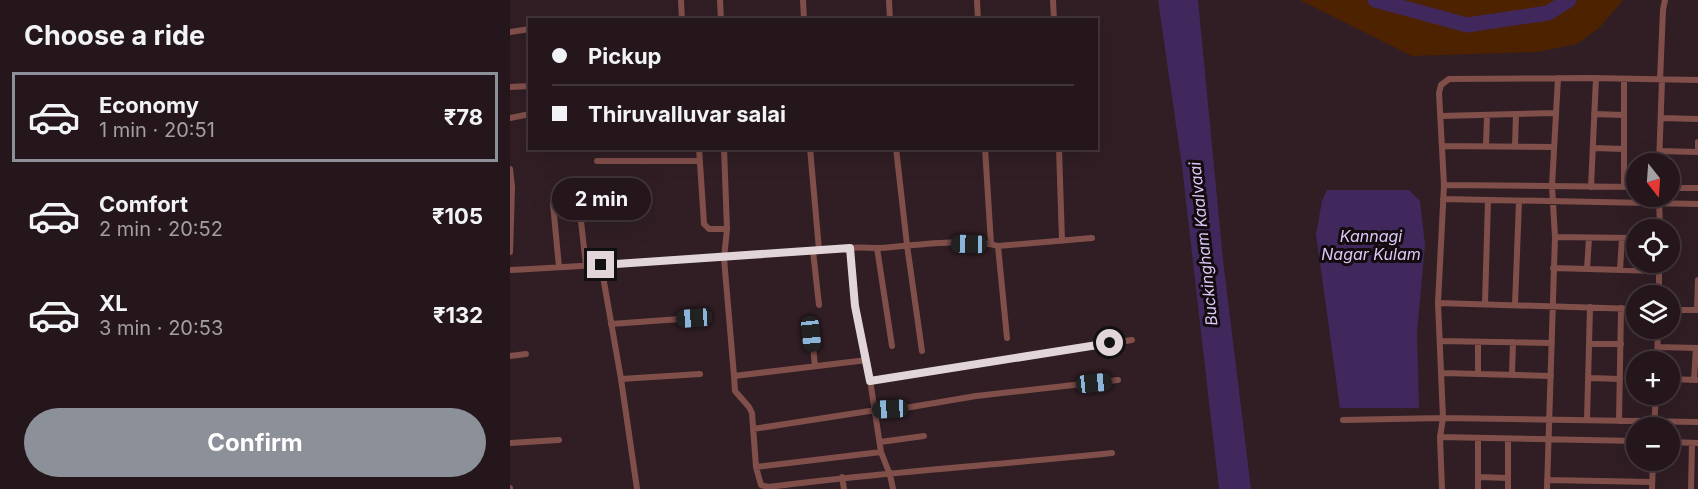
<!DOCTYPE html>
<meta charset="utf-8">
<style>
:root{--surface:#24161b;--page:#302328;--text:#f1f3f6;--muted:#a39fa3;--line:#41353a;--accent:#8c9099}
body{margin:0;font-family:Inter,sans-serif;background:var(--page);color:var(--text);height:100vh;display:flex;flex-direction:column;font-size:22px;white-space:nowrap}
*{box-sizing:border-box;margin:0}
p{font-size:20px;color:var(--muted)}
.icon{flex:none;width:33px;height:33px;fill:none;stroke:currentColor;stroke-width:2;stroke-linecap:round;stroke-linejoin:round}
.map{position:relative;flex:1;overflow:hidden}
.panel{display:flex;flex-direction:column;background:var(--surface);width:510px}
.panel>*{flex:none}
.guide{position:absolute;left:18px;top:18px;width:570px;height:132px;border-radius:0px;box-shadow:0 6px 24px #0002,0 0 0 2px var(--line);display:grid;align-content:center;height:132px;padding:0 24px;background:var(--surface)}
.needle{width:39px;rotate:163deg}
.buttons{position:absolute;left:1116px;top:153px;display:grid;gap:12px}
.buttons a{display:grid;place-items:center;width:54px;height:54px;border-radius:50%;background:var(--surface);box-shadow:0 6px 24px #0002,0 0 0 2px var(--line);font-size:30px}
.end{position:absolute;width:27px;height:27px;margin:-14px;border:8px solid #e2d5d9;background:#111;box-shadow:0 0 0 3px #111}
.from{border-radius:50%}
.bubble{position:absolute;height:42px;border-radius:21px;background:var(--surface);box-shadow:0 6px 24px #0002,0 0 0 2px var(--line);font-size:20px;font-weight:700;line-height:42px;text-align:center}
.car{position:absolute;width:18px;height:36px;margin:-18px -9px;border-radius:8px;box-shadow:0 0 4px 2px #0007;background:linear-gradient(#222 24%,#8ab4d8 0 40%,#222 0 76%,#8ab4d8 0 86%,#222 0)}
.guide b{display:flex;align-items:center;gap:21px;height:57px;font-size:22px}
.guide b+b{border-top:2px solid var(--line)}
.guide i{width:15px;height:15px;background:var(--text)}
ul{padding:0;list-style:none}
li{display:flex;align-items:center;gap:18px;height:90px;margin:0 12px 9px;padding:0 12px;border:3px solid transparent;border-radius:0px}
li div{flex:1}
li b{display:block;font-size:22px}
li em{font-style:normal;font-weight:700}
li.active{border-color:var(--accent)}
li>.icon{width:54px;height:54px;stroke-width:1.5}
h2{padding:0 24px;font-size:27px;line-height:72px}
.cta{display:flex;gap:12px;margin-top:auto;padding:12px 24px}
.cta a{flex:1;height:69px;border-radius:36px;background:var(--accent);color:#fff;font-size:24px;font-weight:700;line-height:69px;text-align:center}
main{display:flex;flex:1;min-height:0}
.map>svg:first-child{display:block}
.green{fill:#4d2200}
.water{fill:#41285c}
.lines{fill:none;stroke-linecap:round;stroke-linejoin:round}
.river{stroke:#41285c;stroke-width:15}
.minor{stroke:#814f4a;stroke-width:6}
.route{stroke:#e2d5d9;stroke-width:8}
.labels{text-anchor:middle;stroke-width:6;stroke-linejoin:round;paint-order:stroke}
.water-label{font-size:16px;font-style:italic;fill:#ddc8fa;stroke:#130b0d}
</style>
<main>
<section class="panel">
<h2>Choose a ride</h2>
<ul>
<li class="active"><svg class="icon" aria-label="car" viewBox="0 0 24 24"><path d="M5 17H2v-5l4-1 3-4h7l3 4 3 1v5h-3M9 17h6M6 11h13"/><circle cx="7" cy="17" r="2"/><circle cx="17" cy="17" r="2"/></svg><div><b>Economy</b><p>1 min · 20:51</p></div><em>₹78</em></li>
<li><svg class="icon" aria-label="car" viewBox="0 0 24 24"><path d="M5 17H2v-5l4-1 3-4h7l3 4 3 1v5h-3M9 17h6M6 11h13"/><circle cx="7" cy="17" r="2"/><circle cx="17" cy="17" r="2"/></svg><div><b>Comfort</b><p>2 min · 20:52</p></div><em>₹105</em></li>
<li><svg class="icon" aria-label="car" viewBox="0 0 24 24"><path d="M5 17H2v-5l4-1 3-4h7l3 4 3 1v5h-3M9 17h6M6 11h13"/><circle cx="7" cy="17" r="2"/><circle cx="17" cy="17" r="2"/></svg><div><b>XL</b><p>3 min · 20:53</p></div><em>₹132</em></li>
</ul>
<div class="cta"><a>Confirm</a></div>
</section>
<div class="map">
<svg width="1188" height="489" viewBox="0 0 1188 489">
<rect width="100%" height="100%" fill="#301e24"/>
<!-- green -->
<path class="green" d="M790,0H1113L1090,27L1067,44L1027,52L902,56Z"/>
<!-- water -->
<path class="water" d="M648,0H688L713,260L741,489H709L672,166Z
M817,190H899L910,201L915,245L907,332L909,408H830L806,234L812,201Z"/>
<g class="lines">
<!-- river -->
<path class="river" d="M865,0L957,25L1038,13L1059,0"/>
<!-- minor -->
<path class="minor" d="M171,0L172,20
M210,0L211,20
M293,0L294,20
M379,0L380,20
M467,0L468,20
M543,0L544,20
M0,32L20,29
M1114,79V187
M1150,80L1153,10L1155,0
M1188,80L1080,78L939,79L931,85L929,93L934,185L928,303L933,418L1188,422
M0,87L20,86
M1084,114L1114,115
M931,116L1046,113
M0,118L20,114
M1151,118L1188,119
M932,146L1044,147
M976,146L977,115
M1005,146L1006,114
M189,148L194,224L199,229H217
M214,148L217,229L214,258L224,376L225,391L239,407L242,413L246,467L251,485L258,487C372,472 488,465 602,453
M300,148L309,250
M386,148L397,245L412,351
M475,148L481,244
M549,148L552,241
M1083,148L1114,149
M1150,151L1188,152
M1188,152V142
M87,161H190
M1149,164L1152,80
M0,169L2,187L0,252
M934,185L1126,187
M1081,187L1086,78
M1160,188H1188
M1149,196L1150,230
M933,199L1188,204
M43,204L49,267
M70,212L76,266
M1045,237L1126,238
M488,246L497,338
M340,248L345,306L357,360L371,452L380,475L383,489
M367,248L382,346
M303,251L309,305
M1149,262V296
M91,265L111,379L127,489
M1043,268L1148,271
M1077,269L1079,238
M0,270C113,264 225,256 338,248C349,247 359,248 370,248C402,246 458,237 488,246L582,238
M1110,270L1112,238
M928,303L1126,309
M975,304L978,200
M1005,305L1009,201
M1160,310H1188
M1187,310L1188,280
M300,319L305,366
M101,324L184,318
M930,341L1042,343
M968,342V374
M1079,344H1111
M1148,347L1188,348
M0,356L16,354
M1147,362L1148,328
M932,373L1041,376
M1002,375L1003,342
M224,376L357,360
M1079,378L1110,379
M111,379L190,374
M1160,379L1186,380
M1184,380L1186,348
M360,381L622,340
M833,420L933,418L930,437L932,489
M1077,420L1080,307
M1109,421L1111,308
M1144,428L1146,394
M243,429L366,410L395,408L466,396L608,380
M930,437L1126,441
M968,438V489
M998,439V489
M370,442L414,436
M1160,442L1188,443
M0,443L49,440
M246,467L371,452
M332,477L334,489
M969,477L998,478
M1037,480L1142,482
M0,488V489
M1037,489L1045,237L1042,186L1048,78
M1142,489L1143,460
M1181,489L1182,443"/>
</g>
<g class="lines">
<!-- route -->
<path class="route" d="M91,265L340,248L345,306L360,381L600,343"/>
</g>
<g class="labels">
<!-- water labels -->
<g class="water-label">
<text x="861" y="242">Kannagi<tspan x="861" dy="18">Nagar Kulam</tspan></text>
<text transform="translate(693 244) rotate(-96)" y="6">Buckingham Kaalvaai</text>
</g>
</g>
</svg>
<div class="buttons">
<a><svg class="needle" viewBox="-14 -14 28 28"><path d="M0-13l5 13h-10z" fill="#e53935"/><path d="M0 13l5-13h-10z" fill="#a39fa3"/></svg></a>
<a><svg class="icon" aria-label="locate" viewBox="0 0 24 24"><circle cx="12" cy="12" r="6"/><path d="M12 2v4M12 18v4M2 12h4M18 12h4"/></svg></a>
<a><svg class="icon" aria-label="layers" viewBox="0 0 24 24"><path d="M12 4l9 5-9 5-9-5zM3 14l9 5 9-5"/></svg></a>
<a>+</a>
<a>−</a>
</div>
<i class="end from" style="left:600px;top:343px"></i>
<i class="end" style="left:91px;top:265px"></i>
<div class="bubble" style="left:42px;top:178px;width:99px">2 min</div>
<i class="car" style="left:459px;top:244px;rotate:271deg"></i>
<i class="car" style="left:184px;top:318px;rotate:266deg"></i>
<i class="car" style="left:301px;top:334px;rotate:174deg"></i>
<i class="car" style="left:584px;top:383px;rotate:84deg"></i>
<i class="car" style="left:380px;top:409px;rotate:267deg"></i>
<div class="guide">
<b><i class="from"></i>Pickup</b>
<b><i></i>Thiruvalluvar salai</b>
</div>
</div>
</main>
